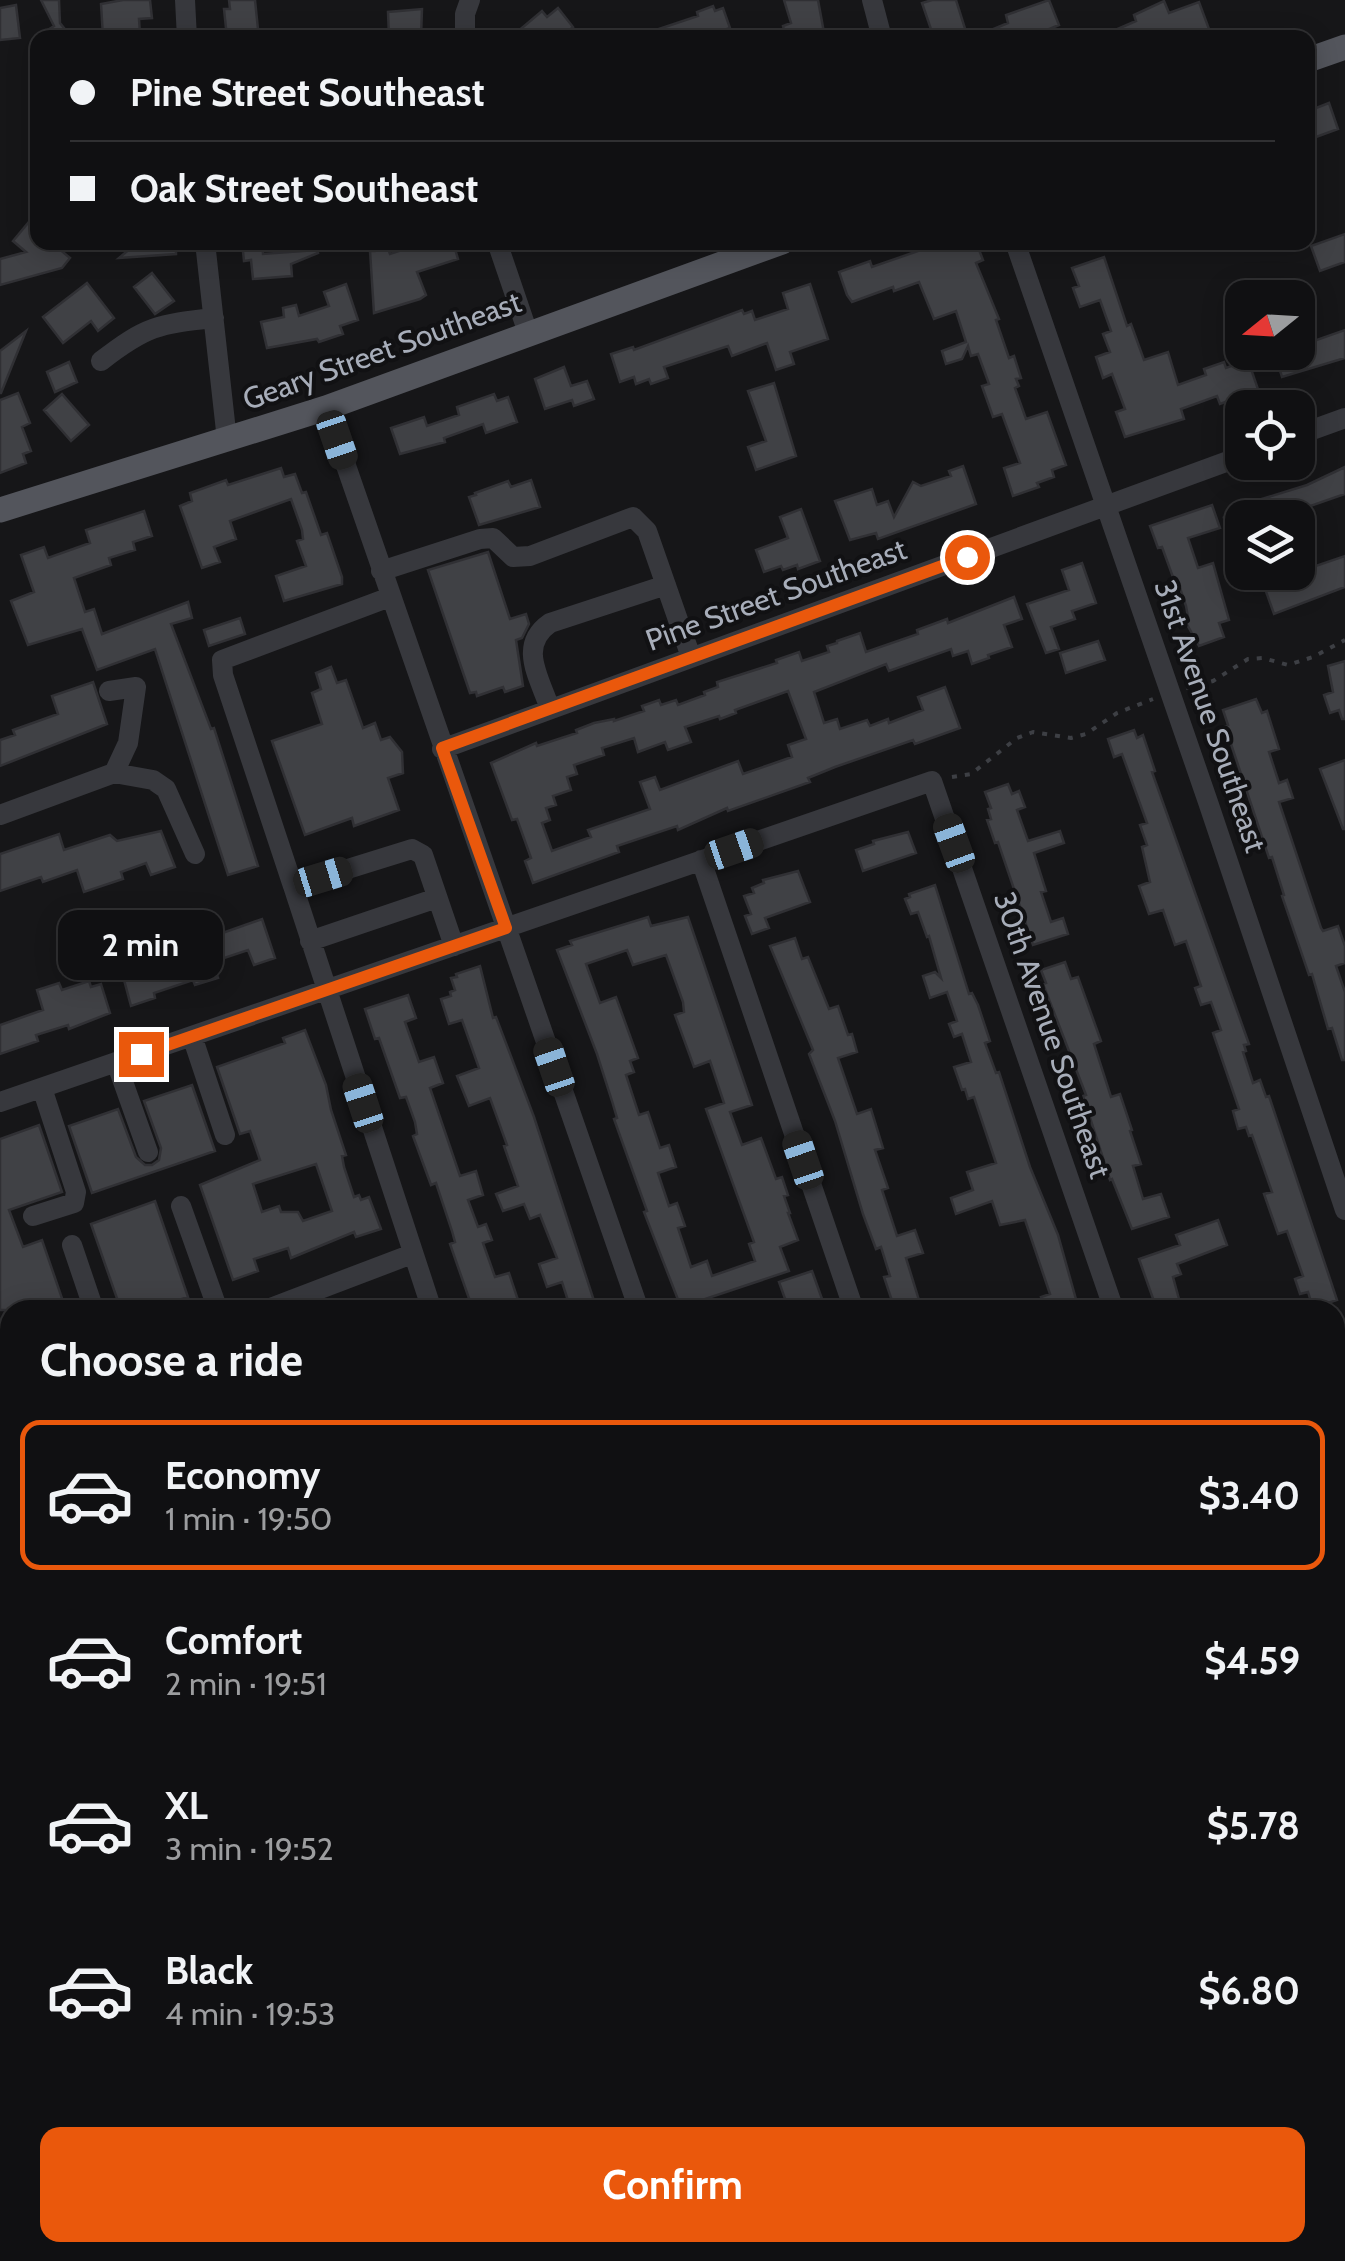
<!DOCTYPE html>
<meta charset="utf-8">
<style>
:root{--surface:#101012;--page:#19191b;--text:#f1f3f6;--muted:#9c9d9f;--line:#303032;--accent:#ea580c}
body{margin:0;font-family:Cabin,sans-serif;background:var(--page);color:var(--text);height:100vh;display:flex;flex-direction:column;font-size:38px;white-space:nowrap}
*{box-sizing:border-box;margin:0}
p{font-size:32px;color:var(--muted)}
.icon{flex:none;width:55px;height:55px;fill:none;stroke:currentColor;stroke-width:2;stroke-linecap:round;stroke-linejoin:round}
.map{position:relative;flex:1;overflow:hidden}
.sheet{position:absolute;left:0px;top:1300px;width:1345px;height:962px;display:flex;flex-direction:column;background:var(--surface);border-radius:30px 30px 0 0;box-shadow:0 5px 25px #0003,0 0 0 2px var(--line)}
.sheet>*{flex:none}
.top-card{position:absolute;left:30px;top:30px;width:1285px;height:220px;border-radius:20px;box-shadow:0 5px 25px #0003,0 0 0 2px var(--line);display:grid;align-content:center;height:220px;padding:0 40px;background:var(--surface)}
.needle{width:65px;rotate:252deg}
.fabs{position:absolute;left:1225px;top:280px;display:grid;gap:20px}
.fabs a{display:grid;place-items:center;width:90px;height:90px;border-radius:20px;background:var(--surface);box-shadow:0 5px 25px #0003,0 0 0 2px var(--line);font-size:50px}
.end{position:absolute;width:45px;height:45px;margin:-22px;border:12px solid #ea580c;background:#fff;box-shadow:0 0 0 5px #fff}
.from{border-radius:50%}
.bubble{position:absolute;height:70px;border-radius:20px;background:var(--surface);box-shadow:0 5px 25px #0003,0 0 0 2px var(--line);font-size:32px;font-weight:700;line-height:70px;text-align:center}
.car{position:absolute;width:30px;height:60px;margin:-30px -15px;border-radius:12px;box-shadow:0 0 8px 2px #0007;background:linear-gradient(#222 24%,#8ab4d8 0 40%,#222 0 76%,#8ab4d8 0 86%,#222 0)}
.top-card b{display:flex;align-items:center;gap:35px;height:95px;font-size:38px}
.top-card b+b{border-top:2px solid var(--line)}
.top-card i{width:25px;height:25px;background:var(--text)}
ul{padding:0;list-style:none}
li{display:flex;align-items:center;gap:30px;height:150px;margin:0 20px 15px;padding:0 20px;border:5px solid transparent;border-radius:20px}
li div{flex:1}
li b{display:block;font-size:38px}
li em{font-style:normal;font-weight:700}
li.selected{border-color:var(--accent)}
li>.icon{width:90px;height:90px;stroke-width:1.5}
h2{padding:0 40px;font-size:45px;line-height:120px}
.action{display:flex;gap:20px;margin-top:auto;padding:20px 40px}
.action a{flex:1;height:115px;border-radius:20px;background:var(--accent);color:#fff;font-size:40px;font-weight:700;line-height:115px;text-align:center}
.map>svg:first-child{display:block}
.built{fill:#222225}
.green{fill:#1e261f}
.building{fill:#404145;stroke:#303034;stroke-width:2.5;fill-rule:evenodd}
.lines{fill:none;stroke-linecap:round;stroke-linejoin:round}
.path{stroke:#3d3f44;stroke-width:4;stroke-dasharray:5 8;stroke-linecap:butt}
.minor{stroke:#37383d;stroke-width:20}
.major{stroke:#53555c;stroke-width:25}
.route{stroke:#ea580c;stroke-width:12}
.labels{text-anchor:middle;stroke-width:8;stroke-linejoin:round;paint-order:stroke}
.street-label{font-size:30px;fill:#a7adb9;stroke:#111113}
</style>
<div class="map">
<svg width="1345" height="2261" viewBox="0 0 1345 2261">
<rect width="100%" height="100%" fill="#161618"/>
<!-- built -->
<path class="built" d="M1345,1947V2261H1193L1190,2253L1335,2252V1950Z"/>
<!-- green -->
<path class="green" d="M571,2253H679L692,2261H559Z"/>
<!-- building -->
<path class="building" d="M41,0H59L60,23L72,38H35L54,26Z
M123,0H150L152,18L139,19L140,34L103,37L101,4Z
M229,0H255L258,29L246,30L247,38H227L224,9H230Z
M784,0H818L825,38H786L783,26L791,23Z
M932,0H956L968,38H934L922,3Z
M1049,0L1059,25L1047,30L1050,38H972L1008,23L1006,15Z
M1164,1L1169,13L1199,2L1209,29L1186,38H1097L1136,21L1134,15Z
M16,5L20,38L0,40V8Z
M713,6L715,11L723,8L730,28L702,38H641V35L698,16L697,12Z
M558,8L573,27L561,38H510L542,11L547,17Z
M422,9L421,38H389L388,12Z
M1329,103L1338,129L1308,140V111Z
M28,223L38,231V242H51L70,258L62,268L0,285V259L26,252L13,241Z
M1345,234V262L1320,271L1311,246Z
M138,242H176V254L119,258Z
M242,242H262L263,254L317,250L318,253L291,264L292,276L253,279L251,260L244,261Z
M371,242H386L390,254L426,242H453L458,259L417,272L426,295L420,299L374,313L370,251H374Z
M915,242H976L983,260L976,263L999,319L996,320L1009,358L1014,356L1021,378L1016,379L1019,386L1015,388L1026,419L1047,412L1066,465L1052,470L1054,477L1037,483L1039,487L1013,496L1004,468L1020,463L1002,414L993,417L982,386L989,384L978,354L971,356L968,346L962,359L946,364L942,351L966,342L956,311L934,319L919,282L894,291L893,287L852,302L847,295L839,272L870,261L872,267L918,251Z
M1104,257L1127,326L1131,324L1144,360L1168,352L1178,385L1206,375L1204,369L1224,362L1226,368L1248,360L1261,398L1242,405L1239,397L1220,404L1217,396L1181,409L1184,419L1125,437L1116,412L1125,409L1112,374L1103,378L1096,357L1110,352L1103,334L1111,331L1100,300L1080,307L1073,288L1079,286L1072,268Z
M152,273L174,301L155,314L134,287Z
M87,283L114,318L98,331L91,321L63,343L43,317Z
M346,284L358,320L340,326L343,334L319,342L317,339L267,348L261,322L284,317L283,308L296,305L299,316L329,306L324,292Z
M810,284L828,339L790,352L794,364L776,370L767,343L732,356L728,346L664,367L668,378L651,384L649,379L636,384L634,377L620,382L611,354L633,347L634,350L742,310L744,314L752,311L755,320L788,309L783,293Z
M1345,330V358L1282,377L1274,352H1298V341L1312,335L1314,341Z
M26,331L1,393H0V351Z
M69,362L77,382L55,392L47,372Z
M564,367L571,386L587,381L594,399L574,406L572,400L545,409L535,379Z
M774,383L796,456L756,470L748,447L766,441L748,391Z
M18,393L30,423L22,427L31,451L23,454L26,463L0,473V400Z
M62,394L89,425L71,441L44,410Z
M494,394L497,401L508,397L517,422L486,433L483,424L444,438L445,442L400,454L391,428L424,417L427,426L459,415L457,407Z
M963,466L976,504L878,539L876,533L850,540L835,501L872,489L877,505L888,501L894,517L913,482L921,486L951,476L949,471Z
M1345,467V494L1293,512L1295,518H1223L1253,504L1252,502L1307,485Z
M281,468L284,477L295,474L302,493L306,492L321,535L327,533L342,577V584L284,601L276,576L306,566L297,541L303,539L302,530L291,499L230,521L236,539L214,547L220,562L202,568L180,506L192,501L190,493L226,480L228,485Z
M531,480L540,507L479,525L469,497L476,495L475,493L508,481L511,487Z
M1212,505L1220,528L1188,538L1198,568L1213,563L1229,620L1219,623L1224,637L1199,646L1184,619L1188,617L1186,606L1177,579L1174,580L1162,547L1158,548L1150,526Z
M801,509L820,561L798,569L797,565L783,570L781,566L764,572L756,550L788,538L780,517Z
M144,511L152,536L133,542L135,550L109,558L111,565L74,578L85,612L94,609L102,634L188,602L192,618L171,624L211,729L214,728L258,866L228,875L155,649L97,670L82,629L28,645L11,601L34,592L21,555L44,547L48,558L90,543L86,530Z
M1298,539L1310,568L1345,556V587L1274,614L1264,586L1291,575L1290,572H1298Z
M488,552L510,619L526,614L529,624L522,638L516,640L523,686L505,692L503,687L477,696L476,692L470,693L428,570Z
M1082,563L1096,603L1072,611L1075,619L1051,627L1059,649L1046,653L1027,604L1069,590L1062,570Z
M1014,597L1022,619L1004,625L1012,647L988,655L989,658L972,664L968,651L953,656L951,649L889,671L886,664L814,692L824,723L837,719L840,729L867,720L870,726L888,719L889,723L923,710L918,697L945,687L960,728L915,744L913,740L835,767L808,778L810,782L728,811L727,808L678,830L677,826L617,846L619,852L533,883L525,861L531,858L517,819L512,820L491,763L536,743L537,746L577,733L576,730L594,723L614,719V721L644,711L642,706L659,700L661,705L676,700L678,705L705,695L704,692L718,687L717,682L777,663L776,660L799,652L802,661L829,652L827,646L837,643V641L860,633L866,652L918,634L917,630L947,619L948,623ZM788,691L806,739L788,745L792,757L743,774L738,761L660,790L655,777L640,782L650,809L588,830L591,837L552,851L542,823L550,820L546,808L556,805L553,796L571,790L567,777L577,774L574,765L604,755L602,748L634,738L638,752L665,742L668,750L691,742L685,727L719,716L720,719L736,713L735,710Z
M240,618L245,634L209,646L204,630Z
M1098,641L1105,660L1066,673L1060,653Z
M1345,661V719H1342L1339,710L1330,713L1324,695L1333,692L1328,666Z
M331,667L337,683L346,680L363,728L375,723L381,740L390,737L402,752L403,773L388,778L399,810L354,826L352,818L305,835L272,741L322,724L312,693L321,689L316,673Z
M93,682L107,724L0,766V740L15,735L13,730L58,714L52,696Z
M1256,699L1262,713L1267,711L1279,749L1269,752L1279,783L1287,780L1293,798L1279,802L1321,928L1323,931L1338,926L1345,946V963L1336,966L1345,992V1060H1342L1332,1028L1328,1029L1312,974L1309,975L1282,896L1284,895L1272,857L1269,858L1225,726L1228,725L1223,710Z
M1134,730L1137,738L1143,735L1155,771L1152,772L1249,1044L1244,1045L1246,1051L1243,1052L1253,1083L1260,1080L1266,1097L1269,1096L1337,1300L1313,1308L1308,1292L1300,1294L1295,1279L1303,1276L1287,1231L1278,1234L1264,1194L1272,1192L1252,1135L1249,1136L1246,1127L1238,1129L1233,1111L1239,1109L1213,1033L1221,1030L1211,1002L1201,1005L1195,988L1201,986L1186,941L1175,945L1163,910L1149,914L1139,886L1150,882L1142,847L1147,845L1140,825L1147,823L1122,754L1114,757L1108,739Z
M1345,760V829H1343L1320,769Z
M1008,784L1012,794L1019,791L1025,807L1017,810L1028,841L1060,831L1064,843L1034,853L1046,891L1041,892L1051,922L1063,918L1068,934L1033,945L998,842L995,843L987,820L991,819L988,809L991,808L985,792Z
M161,831L175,867L151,875L146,863L121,872L123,879L84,892L77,870L43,882L41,877L0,891V854L59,834L64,850L110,835L117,841Z
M908,832L916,853L863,871L856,850L874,844L873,841Z
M798,871L810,902L765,918L769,928L752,934L745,916L751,914L744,896L754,893L752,888L764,883L763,880Z
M935,885L969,994L972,993L978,1005L990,1041L985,1043L996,1073L999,1072L1030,1167L1058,1235L1079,1310H1045L1041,1297L1050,1294L1025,1220L1000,1225L992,1201L956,1214L951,1198L973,1190L967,1172L996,1163L974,1097L968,1099L965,1089L962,1090L954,1067L971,1062L962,1034L954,1037L949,1024L957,1021L947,992L930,998L923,976L935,972L941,978L929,936L927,937L918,912L911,914L905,899L910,897L909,894Z
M648,917L651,926L688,917L752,1105L730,1112L742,1145L761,1138L776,1179L782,1177L788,1195L784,1196L790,1213H788L798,1240L780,1247L789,1271L702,1300L706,1310H682L644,1212L647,1211L614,1119L617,1118L612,1101L597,1054L557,950L572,945L570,941ZM627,950L633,965L666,955L683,1002L684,1012L675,1015L694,1067L710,1061L724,1103L706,1109L754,1242L749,1244L755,1261L712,1276L707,1261L691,1267L678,1228L685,1226L677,1203L669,1206L658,1173L676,1167L669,1145L660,1148L648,1112L639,1115L626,1075L634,1072L630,1061L638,1058L616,997L600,1003L586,964Z
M262,919L275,958L254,965L248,950L212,962L218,978L195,985L193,980L154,993L155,998L131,1006L123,976L139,971L134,957L154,951L155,956L179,948L182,957L215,946L211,937Z
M795,938L802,959L808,957L829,1009L838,1006L848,1035L852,1034L857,1052L838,1058L857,1114L871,1109L883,1148L875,1150L888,1188L882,1190L897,1236L915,1230L923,1253L906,1258L922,1310H895L884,1277L890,1276L881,1247L876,1249L863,1214L835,1121L809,1054L813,1050L770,946Z
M1065,962L1071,979L1078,977L1101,1041L1094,1044L1111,1097L1120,1094L1132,1130L1130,1131L1141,1164L1133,1166L1143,1199L1161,1194L1169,1217L1132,1229L1112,1179L1110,1180L1083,1096L1086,1095L1043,984L1046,983L1041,970Z
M480,966L493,1018L496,1017L534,1117L597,1310H571L562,1282L547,1287L539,1264L557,1258L540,1215L530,1219L524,1204L503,1211L496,1194L518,1186L504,1146L507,1145L490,1098L469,1106L457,1076L479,1068L462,1020L449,1024L441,999L451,996L450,992L455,990L451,978L457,977L456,974Z
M89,981L91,987L101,984L110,1013L69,1029L68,1025L36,1035L38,1041L0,1054V1025L43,1010L37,990L59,983L62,990Z
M408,995L416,1018L405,1022L419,1062L434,1057L443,1083L430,1088L460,1176L476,1171L483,1195L468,1200L478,1227L486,1224L492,1240L483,1243L495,1277L509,1273L518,1300L487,1310H473L450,1244L455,1242L452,1231L436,1183L431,1185L413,1136L417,1134L415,1122L406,1097L400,1098L379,1038L375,1039L365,1009Z
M305,1030L326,1085L331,1110L346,1155L342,1156L344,1167L354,1197L359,1195L361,1200L369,1197L381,1229L356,1237L354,1232L291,1258L288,1248L254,1259L258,1271L233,1280L200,1185L260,1160L250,1131L240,1134L217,1067L285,1043L283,1038ZM316,1164L332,1211L303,1221L298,1212H281L279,1206L262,1212L253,1184Z
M192,1085L215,1151L92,1193L69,1126L118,1109L136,1157L145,1165H152L159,1160L161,1148L144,1101Z
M39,1125L62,1192L9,1210L23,1247L42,1240L66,1310H0V1139Z
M155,1201L188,1297L148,1310H121L91,1224Z
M1218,1220L1227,1245L1177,1264L1181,1274L1173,1277L1182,1310H1157L1139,1259L1180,1245L1176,1235Z
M812,1271L826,1310H789L779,1282Z"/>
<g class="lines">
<!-- path -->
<path class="path" d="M1186,688L1213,681L1248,659L1263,658L1288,665L1313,657L1345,640
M952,777L971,774L1017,738L1033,732L1071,738L1086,734L1117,713L1153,699
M1335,2006L1345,1999
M1335,2038L1345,2066
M1222,2252L1225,2261"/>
<!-- minor -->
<path class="minor" d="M185,0L187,38
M872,0L882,38
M465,38V14L470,0
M205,242L227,440
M497,242L528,333
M1015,242L1208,802L1345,1210
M101,361C146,326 158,324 214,318
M326,408L639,1310
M1298,435L1345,418
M381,571L480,539L493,538L513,557L530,556L633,517L647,531L691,657
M109,691L136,687L128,743L114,773
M550,709C540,678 517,646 550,623L666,585
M442,749L1242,456
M0,815L114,773L153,780L166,789L195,854
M701,860L854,1310
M293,886L223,675L222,660L390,597
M310,941L437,898
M192,1036L225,1135
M116,1062L148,1152
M0,1102L932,781L1114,1310
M181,1206L218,1310
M33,1216L74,1203L76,1192L42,1088
M72,1245L94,1310
M265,1310L412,1254
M432,1310L293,886L412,849L423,855L454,946
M0,1401L10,1397
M1335,1481L1345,1477
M0,1689L10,1685
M1335,1710L1345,1707
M0,1938L10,1935
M1337,1950L1345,1967
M0,2174L10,2170
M295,2252L298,2261
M744,2252L747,2261
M966,2252L969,2261
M1190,2252L1193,2261"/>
<!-- major -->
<path class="major" d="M1308,60L1345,47
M0,510L326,408L782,242"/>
</g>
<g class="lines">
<!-- route -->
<path class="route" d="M141,1054L506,928L442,748L967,557"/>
</g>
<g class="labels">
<!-- street labels -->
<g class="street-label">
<text transform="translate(382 351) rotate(-20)" y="10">Geary Street Southeast</text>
<text transform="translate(776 595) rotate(-20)" y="10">Pine Street Southeast</text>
<text transform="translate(1210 716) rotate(71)" y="10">31st Avenue Southeast</text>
<text transform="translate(1052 1035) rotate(71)" y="10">30th Avenue Southeast</text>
</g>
</g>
</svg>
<div class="fabs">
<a><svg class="needle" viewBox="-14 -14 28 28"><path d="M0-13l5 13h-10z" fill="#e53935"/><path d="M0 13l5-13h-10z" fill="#9c9d9f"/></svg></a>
<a><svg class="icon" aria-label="locate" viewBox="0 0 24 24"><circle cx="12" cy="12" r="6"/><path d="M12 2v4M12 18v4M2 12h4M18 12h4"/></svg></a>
<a><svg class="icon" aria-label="layers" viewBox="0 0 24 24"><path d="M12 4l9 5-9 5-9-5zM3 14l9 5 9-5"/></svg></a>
</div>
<i class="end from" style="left:967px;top:557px"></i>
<i class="end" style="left:141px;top:1054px"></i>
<div class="bubble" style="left:58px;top:910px;width:165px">2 min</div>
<i class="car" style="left:337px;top:440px;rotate:161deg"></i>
<i class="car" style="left:954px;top:843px;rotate:340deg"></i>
<i class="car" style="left:734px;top:849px;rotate:71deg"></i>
<i class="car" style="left:323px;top:877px;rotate:73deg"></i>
<i class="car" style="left:554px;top:1067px;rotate:341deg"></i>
<i class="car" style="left:363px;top:1103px;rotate:342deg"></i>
<i class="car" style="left:803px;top:1160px;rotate:341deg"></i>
<div class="top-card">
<b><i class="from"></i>Pine Street Southeast</b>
<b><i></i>Oak Street Southeast</b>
</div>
<section class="sheet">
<h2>Choose a ride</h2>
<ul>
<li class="selected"><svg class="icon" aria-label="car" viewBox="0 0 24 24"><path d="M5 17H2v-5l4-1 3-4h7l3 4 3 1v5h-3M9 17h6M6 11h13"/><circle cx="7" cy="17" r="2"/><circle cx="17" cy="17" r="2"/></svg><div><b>Economy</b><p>1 min · 19:50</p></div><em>$3.40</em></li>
<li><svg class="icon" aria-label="car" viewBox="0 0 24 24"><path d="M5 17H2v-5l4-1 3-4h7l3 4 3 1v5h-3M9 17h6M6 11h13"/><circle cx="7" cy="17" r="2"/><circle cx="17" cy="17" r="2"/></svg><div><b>Comfort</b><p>2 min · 19:51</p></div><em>$4.59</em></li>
<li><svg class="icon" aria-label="car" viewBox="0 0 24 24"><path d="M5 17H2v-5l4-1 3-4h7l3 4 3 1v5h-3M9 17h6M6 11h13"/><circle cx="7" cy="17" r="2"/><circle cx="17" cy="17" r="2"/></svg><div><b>XL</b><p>3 min · 19:52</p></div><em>$5.78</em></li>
<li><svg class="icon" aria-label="car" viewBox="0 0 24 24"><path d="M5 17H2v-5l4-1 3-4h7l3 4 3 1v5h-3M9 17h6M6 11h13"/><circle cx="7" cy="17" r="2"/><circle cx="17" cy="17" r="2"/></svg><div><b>Black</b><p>4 min · 19:53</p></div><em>$6.80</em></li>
</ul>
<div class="action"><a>Confirm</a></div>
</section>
</div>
